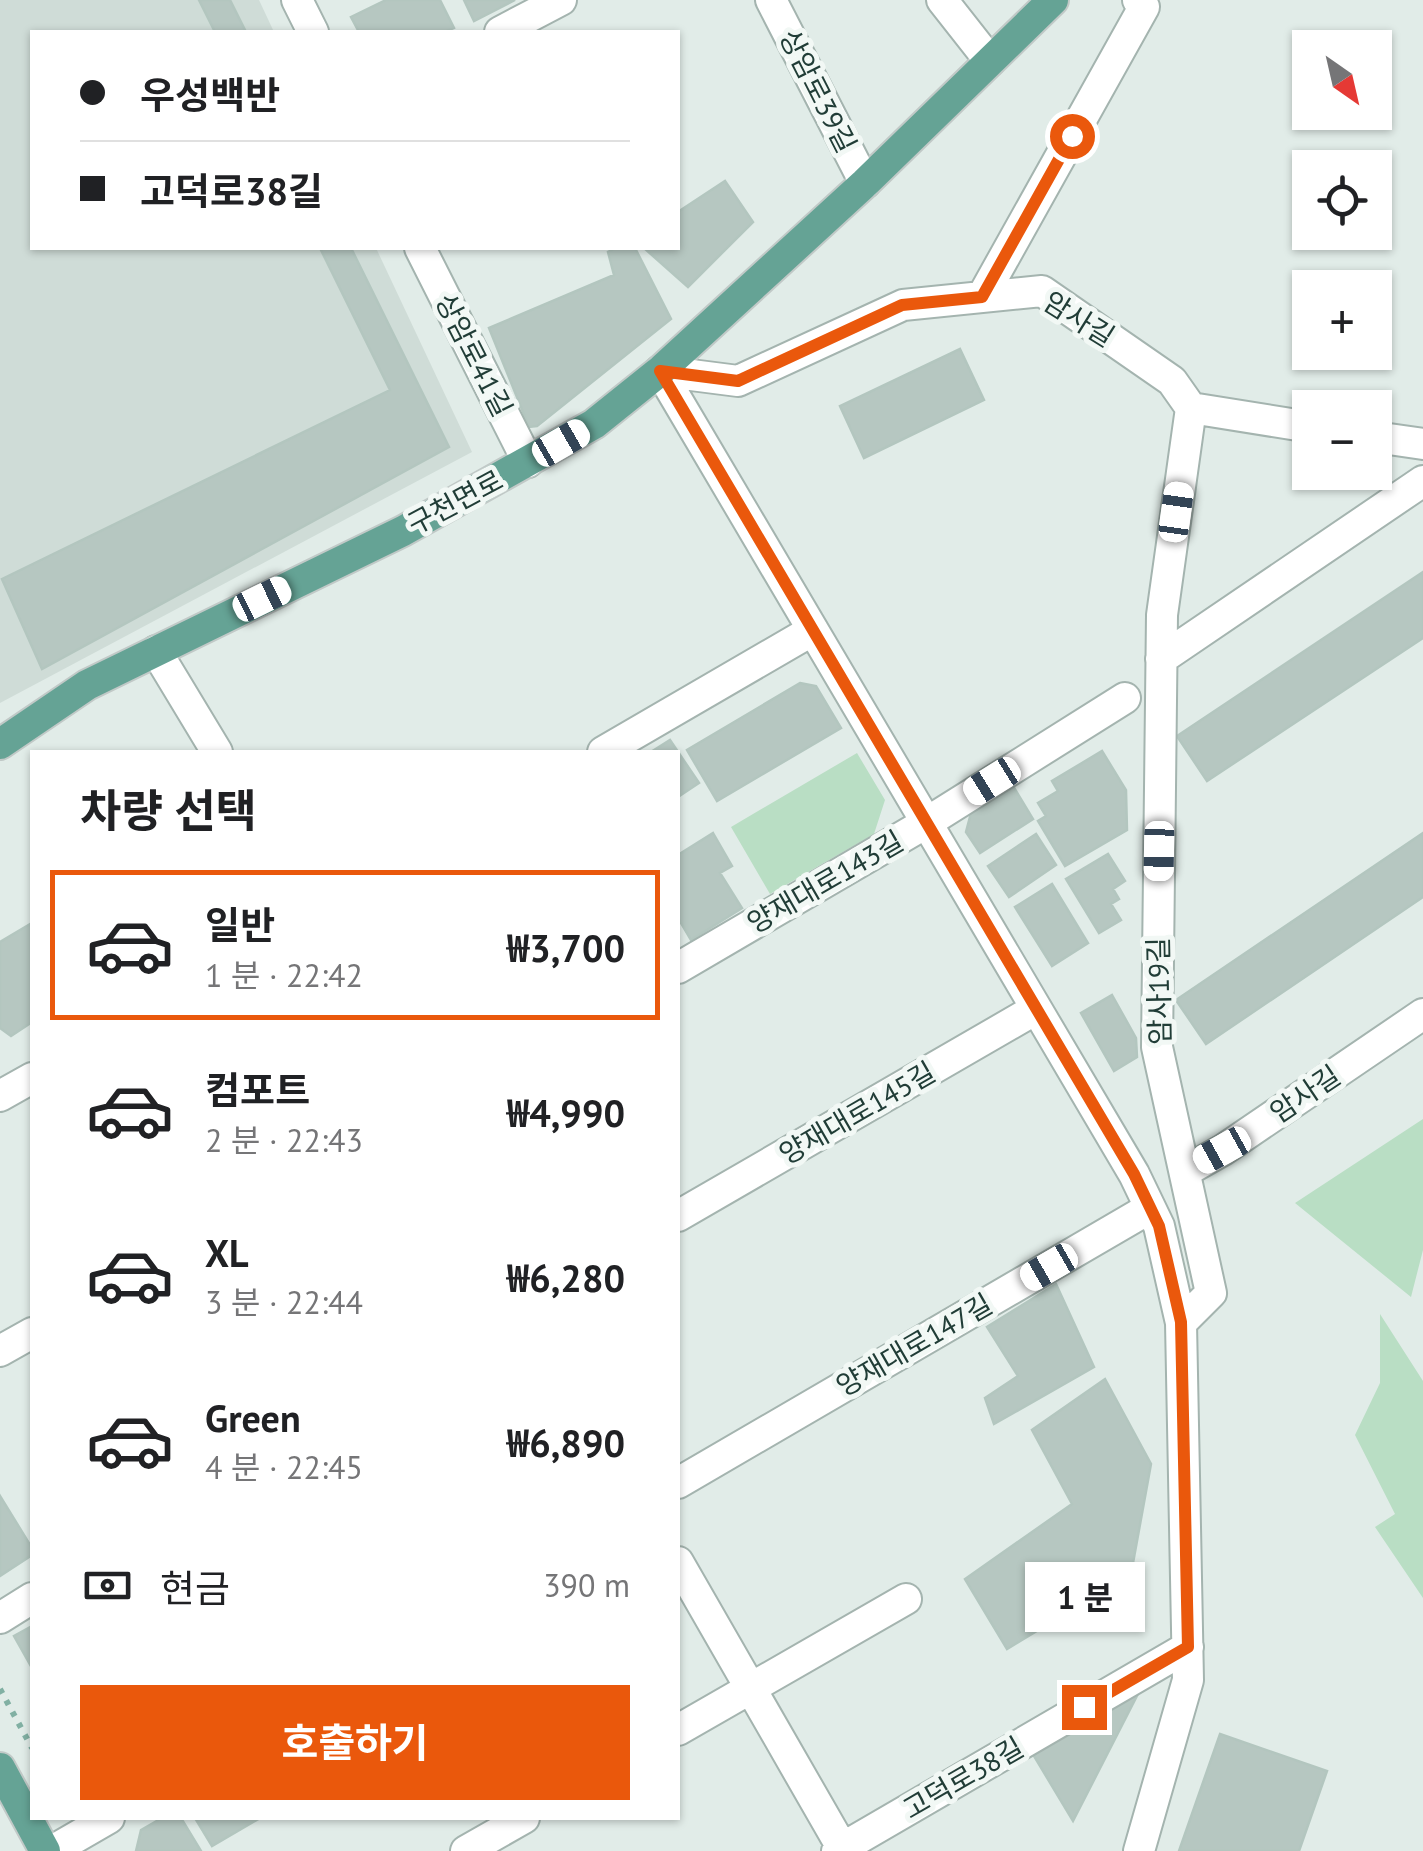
<!DOCTYPE html>
<html lang="ko">
<meta charset="utf-8">
<style>
:root{--surface:#fff;--page:#f2f2f2;--text:#202124;--muted:#757577;--line:#e0e0e0;--accent:#ea580c}
body{margin:0;font-family:"PT Sans","Noto Sans KR",sans-serif;background:var(--page);color:var(--text);height:100vh;display:flex;flex-direction:column;font-size:38px;white-space:nowrap}
*{box-sizing:border-box;margin:0}
p{font-size:32px;color:var(--muted)}
.icon{flex:none;width:55px;height:55px;fill:none;stroke:currentColor;stroke-width:2;stroke-linecap:round;stroke-linejoin:round}
.map{position:relative;flex:1;overflow:hidden}
.sheet{position:absolute;left:30px;top:750px;width:650px;height:1070px;display:flex;flex-direction:column;background:var(--surface);border-radius:0px;box-shadow:0 2px 8px #0004}
.sheet>*{flex:none}
.hud{position:absolute;left:30px;top:30px;width:650px;height:220px;border-radius:0px;box-shadow:0 2px 8px #0004;display:grid;align-content:center;height:220px;padding:0 50px;background:var(--surface)}
.needle{width:65px;rotate:146deg}
.controls{position:absolute;left:1292px;top:30px;display:grid;gap:20px}
.controls a{display:grid;place-items:center;width:100px;height:100px;border-radius:0px;background:var(--surface);box-shadow:0 2px 8px #0004;font-size:50px}
.end{position:absolute;width:45px;height:45px;margin:-22px;border:12px solid #ea580c;background:#fff;box-shadow:0 0 0 5px #fff}
.from{border-radius:50%}
.bubble{position:absolute;height:70px;border-radius:0px;background:var(--surface);box-shadow:0 2px 8px #0004;font-size:32px;font-weight:700;line-height:70px;text-align:center}
.car{position:absolute;width:30px;height:60px;margin:-30px -15px;border-radius:12px;box-shadow:0 0 8px 2px #0007;background:linear-gradient(#fff 24%,#345 0 40%,#fff 0 76%,#345 0 86%,#fff 0)}
.hud b{display:flex;align-items:center;gap:35px;height:95px;font-size:38px}
.hud b+b{border-top:2px solid var(--line)}
.hud i{width:25px;height:25px;background:var(--text)}
ul{padding:0;list-style:none}
li{display:flex;align-items:center;gap:30px;height:150px;margin:0 20px 15px;padding:0 30px;border:5px solid transparent;border-radius:0px}
li div{flex:1}
li b{display:block;font-size:38px}
li em{font-style:normal;font-weight:700}
li.active{border-color:var(--accent)}
li>.icon{width:90px;height:90px;stroke-width:1.5}
h2{padding:0 50px;font-size:45px;line-height:120px}
.pay{display:flex;align-items:center;gap:25px;height:110px;padding:0 50px;font-size:38px}
.pay p{margin-inline-start:auto}
.cta{display:flex;gap:20px;margin-top:auto;padding:20px 50px}
.cta a{flex:1;height:115px;border-radius:0px;background:var(--accent);color:#fff;font-size:40px;font-weight:700;line-height:115px;text-align:center}
.map>svg:first-child{display:block}
.built{fill:#cfdcd7}
.green{fill:#b9dec4}
.building{fill:#b6c7c1;stroke:#b3c6bf;stroke-width:2.5}
.lines{fill:none;stroke-linecap:round;stroke-linejoin:round}
.minor-casing{stroke:#a4b4af;stroke-width:34}
.major-casing{stroke:#c1c9c7;stroke-width:34}
.path{stroke:#81b0a3;stroke-width:6;stroke-dasharray:5 8;stroke-linecap:butt}
.minor{stroke:#fff;stroke-width:30}
.major{stroke:#65a395;stroke-width:30}
.route{stroke:#ea580c;stroke-width:12}
.labels{text-anchor:middle;stroke-width:10;stroke-linejoin:round;paint-order:stroke}
.street-label{font-size:28px;fill:#213d37;stroke:#f2f8f5}
</style>
<div class="map">
<svg width="1423" height="1851" viewBox="0 0 1423 1851">
<rect width="100%" height="100%" fill="#e1ece8"/>
<!-- built -->
<path class="built" d="M0,0H259L274,32H32V248H376L472,452L0,703Z"/>
<!-- green -->
<path class="green" d="M857,753L885,800L874,834L770,894L731,827Z
M1423,1119V1250L1411,1297L1295,1203Z
M1380,1314L1423,1381V1598L1375,1527L1395,1514L1355,1435L1380,1383Z"/>
<!-- building -->
<path class="building" d="M199,0H230L246,32H215Z
M386,0H440L454,28L445,32H359L351,17Z
M464,0H515L474,21Z
M725,181L753,222L688,287L644,248H678V212Z
M320,248H351L449,447L42,669L2,579L390,390Z
M616,248H635L671,319L537,426L529,427L489,328L614,275L608,252Z
M960,349L984,400L864,458L840,406Z
M1423,572V638L1207,781L1177,736Z
M800,683L816,686L841,728L717,801L687,750Z
M670,740L699,783L678,797V752H651Z
M1102,751L1126,790L1127,830L1065,866L1038,821L1046,816L1038,803L1058,791L1052,781Z
M1013,786L1033,819L980,853L966,832L971,813Z
M713,833L732,866L720,873L742,908L691,940L678,918V855Z
M1423,833V897L1206,1044L1176,1000Z
M1036,834L1056,865L1009,897L988,866Z
M1108,854L1125,881L1113,889L1119,899L1111,904L1121,920L1099,933L1066,879Z
M1052,884L1088,943L1052,966L1015,907Z
M32,923V1022L11,1036L0,1028V942Z
M1112,995L1136,1038L1137,1057L1114,1071L1081,1013Z
M1056,1284L1094,1367L994,1424L985,1398L1018,1376L987,1327Z
M1105,1379L1151,1464L1131,1574L1007,1649L965,1579L1072,1504L1032,1430Z
M0,1496L32,1548V1555L0,1576Z
M32,1626V1668L14,1636Z
M1141,1688L1073,1821L1031,1751Z
M1220,1734L1327,1771L1299,1851H1179Z
M162,1818H181L201,1851H136L141,1830Z
M195,1818H260L212,1846Z"/>
<g class="lines">
<defs>
<path id="minor" d="M297,0L313,32
M771,0L865,183
M942,0L990,61
M500,32L561,0
M420,248L528,462
M982,297L1144,7L1138,0
M660,371L1134,1174L1159,1226L1181,1323L1188,1680L1139,1851
M660,371L738,381L903,305L1042,291L1172,381L1191,408L1310,427
M1375,437L1423,444
M156,651L217,752
M1161,659L1423,481
M603,752L813,630
M678,968L926,823L1125,698
M0,1096L32,1078
M1186,1171L1223,1150L1423,1014
M678,1216L1036,1009
M1181,1323L1211,1293L1157,1047L1162,615L1191,408
M0,1351L32,1333
M678,1483L1150,1208
M678,1562L844,1851
M0,1618L32,1598
M678,1730L906,1599
M52,1851L109,1818
M466,1851L524,1818
M837,1851L1188,1647"/>
<path id="major" d="M0,744L87,685L403,531L594,424L660,371L865,183L1053,0
M0,1768L45,1851"/>
</defs>
<!-- minor casing -->
<use href="#minor" class="minor-casing"/>
<!-- major casing -->
<use href="#major" class="major-casing"/>
<!-- path -->
<path class="path" d="M0,1689L32,1748"/>
<!-- minor -->
<use href="#minor" class="minor"/>
<!-- major -->
<use href="#major" class="major"/>
</g>
<g class="lines">
<!-- route -->
<path class="route" d="M1072,136L982,297L902,305L738,381L660,371L1134,1174L1159,1226L1181,1322L1188,1647L1084,1707"/>
</g>
<g class="labels">
<!-- street labels -->
<g class="street-label">
<text transform="translate(818 91) rotate(63)" y="10">상암로39길</text>
<text transform="translate(1079 319) rotate(32)" y="10">암사길</text>
<text transform="translate(474 355) rotate(63)" y="10">상암로41길</text>
<text transform="translate(455 502) rotate(-28)" y="10">구천면로</text>
<text transform="translate(825 882) rotate(-30)" y="10">양재대로143길</text>
<text transform="translate(1159 991) rotate(-91)" y="10">암사19길</text>
<text transform="translate(1305 1094) rotate(-34)" y="10">암사길</text>
<text transform="translate(857 1113) rotate(-30)" y="10">양재대로145길</text>
<text transform="translate(914 1345) rotate(-30)" y="10">양재대로147길</text>
<text transform="translate(963 1778) rotate(-30)" y="10">고덕로38길</text>
</g>
</g>
</svg>
<div class="controls">
<a><svg class="needle" viewBox="-14 -14 28 28"><path d="M0-13l5 13h-10z" fill="#e53935"/><path d="M0 13l5-13h-10z" fill="#757577"/></svg></a>
<a><svg class="icon" aria-label="locate" viewBox="0 0 24 24"><circle cx="12" cy="12" r="6"/><path d="M12 2v4M12 18v4M2 12h4M18 12h4"/></svg></a>
<a>+</a>
<a>−</a>
</div>
<i class="end from" style="left:1072px;top:136px"></i>
<i class="end" style="left:1084px;top:1707px"></i>
<div class="bubble" style="left:1025px;top:1562px;width:120px">1 분</div>
<i class="car" style="left:561px;top:443px;rotate:60deg"></i>
<i class="car" style="left:1176px;top:512px;rotate:8deg"></i>
<i class="car" style="left:262px;top:599px;rotate:64deg"></i>
<i class="car" style="left:992px;top:781px;rotate:238deg"></i>
<i class="car" style="left:1159px;top:851px;rotate:181deg"></i>
<i class="car" style="left:1222px;top:1150px;rotate:241deg"></i>
<i class="car" style="left:1049px;top:1267px;rotate:240deg"></i>
<div class="hud">
<b><i class="from"></i>우성백반</b>
<b><i></i>고덕로38길</b>
</div>
<section class="sheet">
<h2>차량 선택</h2>
<ul>
<li class="active"><svg class="icon" aria-label="car" viewBox="0 0 24 24"><path d="M5 17H2v-5l4-1 3-4h7l3 4 3 1v5h-3M9 17h6M6 11h13"/><circle cx="7" cy="17" r="2"/><circle cx="17" cy="17" r="2"/></svg><div><b>일반</b><p>1 분 · 22:42</p></div><em>₩3,700</em></li>
<li><svg class="icon" aria-label="car" viewBox="0 0 24 24"><path d="M5 17H2v-5l4-1 3-4h7l3 4 3 1v5h-3M9 17h6M6 11h13"/><circle cx="7" cy="17" r="2"/><circle cx="17" cy="17" r="2"/></svg><div><b>컴포트</b><p>2 분 · 22:43</p></div><em>₩4,990</em></li>
<li><svg class="icon" aria-label="car" viewBox="0 0 24 24"><path d="M5 17H2v-5l4-1 3-4h7l3 4 3 1v5h-3M9 17h6M6 11h13"/><circle cx="7" cy="17" r="2"/><circle cx="17" cy="17" r="2"/></svg><div><b>XL</b><p>3 분 · 22:44</p></div><em>₩6,280</em></li>
<li><svg class="icon" aria-label="car" viewBox="0 0 24 24"><path d="M5 17H2v-5l4-1 3-4h7l3 4 3 1v5h-3M9 17h6M6 11h13"/><circle cx="7" cy="17" r="2"/><circle cx="17" cy="17" r="2"/></svg><div><b>Green</b><p>4 분 · 22:45</p></div><em>₩6,890</em></li>
</ul>
<div class="pay"><svg class="icon" aria-label="cash" viewBox="0 0 24 24"><path d="M3 7h18v10H3z"/><circle cx="12" cy="12" r="2"/></svg>현금<p>390 m</p></div>
<div class="cta"><a>호출하기</a></div>
</section>
</div>
